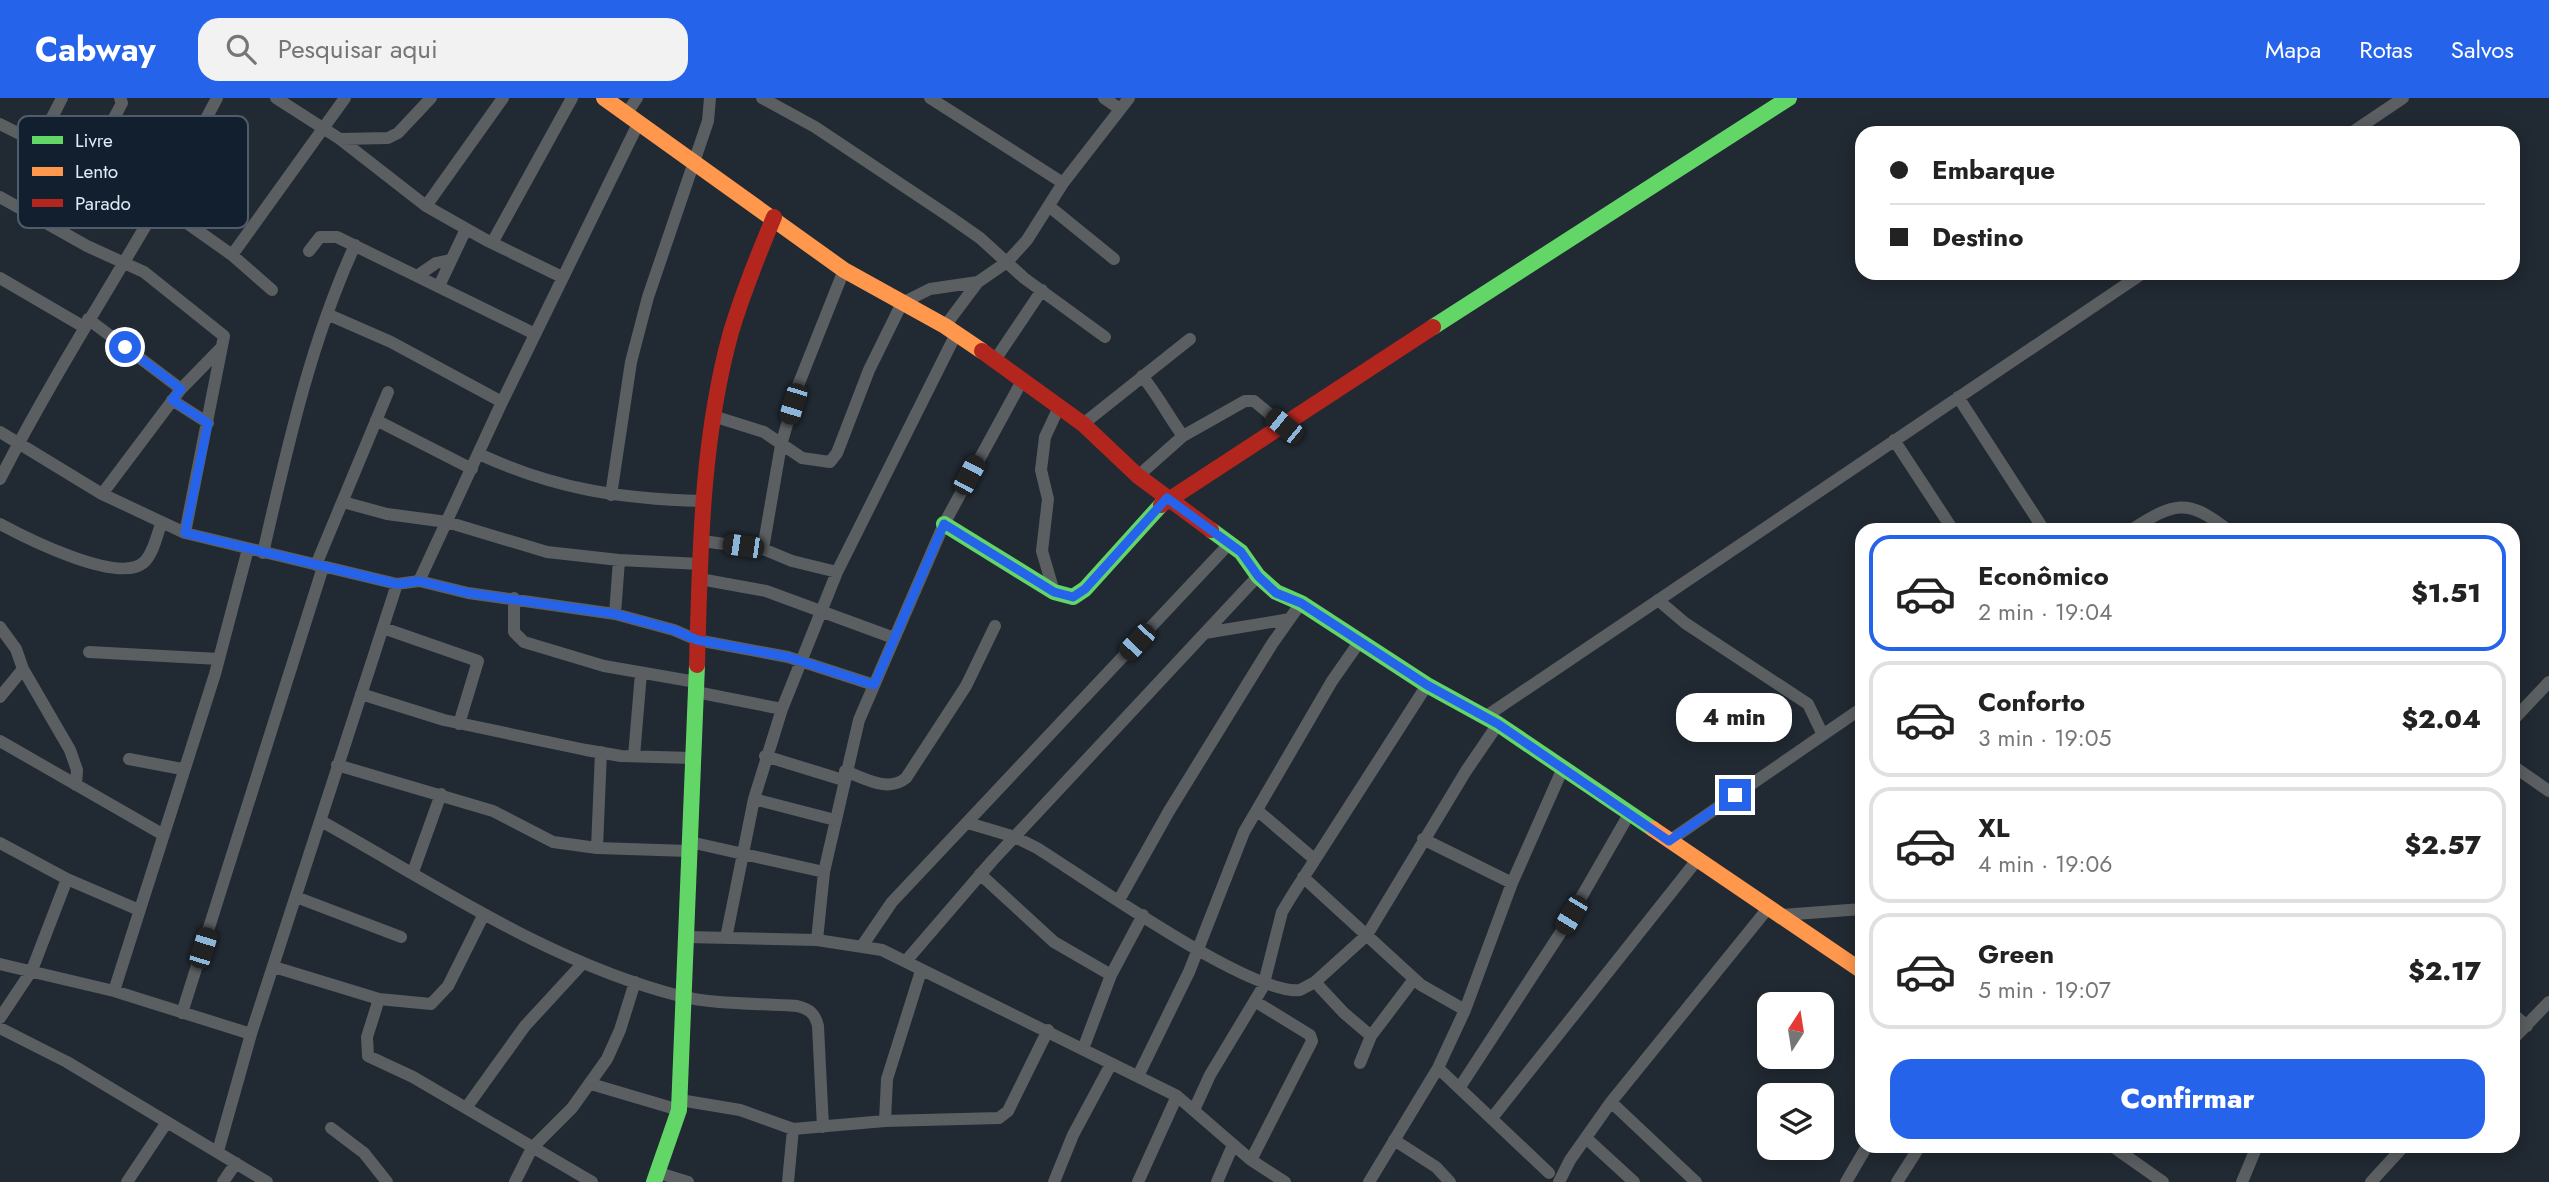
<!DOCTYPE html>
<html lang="pt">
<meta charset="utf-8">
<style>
:root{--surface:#fff;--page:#f2f2f2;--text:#222;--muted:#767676;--line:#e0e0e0;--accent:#2563eb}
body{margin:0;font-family:Jost,sans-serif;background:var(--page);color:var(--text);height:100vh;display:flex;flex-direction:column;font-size:26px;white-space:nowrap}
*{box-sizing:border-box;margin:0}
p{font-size:23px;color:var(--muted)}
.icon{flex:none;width:38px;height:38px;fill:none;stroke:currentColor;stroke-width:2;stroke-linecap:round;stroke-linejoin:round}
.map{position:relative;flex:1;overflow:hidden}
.side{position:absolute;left:1855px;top:425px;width:665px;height:630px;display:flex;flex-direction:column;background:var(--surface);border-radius:21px;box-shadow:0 4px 18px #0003}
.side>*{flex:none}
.banner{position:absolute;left:1855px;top:28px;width:665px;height:154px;border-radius:21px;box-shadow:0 4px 18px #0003;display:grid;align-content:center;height:154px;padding:0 35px;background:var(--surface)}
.needle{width:46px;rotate:12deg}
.tools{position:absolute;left:1757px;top:894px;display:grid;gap:14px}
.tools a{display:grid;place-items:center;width:77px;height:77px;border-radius:14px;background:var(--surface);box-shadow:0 4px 18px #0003;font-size:35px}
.end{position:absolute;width:32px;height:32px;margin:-16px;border:9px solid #2563eb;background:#fff;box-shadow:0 0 0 4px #fff}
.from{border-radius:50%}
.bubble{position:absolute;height:49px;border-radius:21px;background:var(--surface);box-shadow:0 4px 18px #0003;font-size:23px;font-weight:800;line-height:49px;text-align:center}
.car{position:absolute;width:21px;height:42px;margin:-21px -10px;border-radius:9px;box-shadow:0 0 5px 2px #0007;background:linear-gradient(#222 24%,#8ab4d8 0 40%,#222 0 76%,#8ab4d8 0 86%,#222 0)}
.banner b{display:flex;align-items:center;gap:24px;height:66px;font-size:26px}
.banner b+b{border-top:2px solid var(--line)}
.banner i{width:18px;height:18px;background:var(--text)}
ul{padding:12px 0 0;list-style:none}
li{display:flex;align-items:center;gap:21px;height:116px;margin:0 14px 10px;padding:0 21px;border:4px solid var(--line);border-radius:21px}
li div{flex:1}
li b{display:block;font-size:26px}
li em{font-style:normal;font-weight:800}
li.on{border-color:var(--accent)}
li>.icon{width:63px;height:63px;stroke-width:1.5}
.action{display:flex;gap:14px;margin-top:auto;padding:14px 35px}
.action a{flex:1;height:80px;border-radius:21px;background:var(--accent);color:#fff;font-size:28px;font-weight:800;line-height:80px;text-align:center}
header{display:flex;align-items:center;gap:42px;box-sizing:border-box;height:98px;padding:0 35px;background:var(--accent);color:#fff}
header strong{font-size:33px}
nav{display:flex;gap:38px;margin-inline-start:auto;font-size:24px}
.search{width:490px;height:63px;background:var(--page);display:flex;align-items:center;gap:18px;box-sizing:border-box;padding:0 24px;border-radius:21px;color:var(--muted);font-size:26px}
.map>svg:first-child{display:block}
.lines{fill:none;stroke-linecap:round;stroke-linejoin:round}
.street{stroke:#5b5f62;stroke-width:12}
.fast{stroke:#63d668;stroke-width:16}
.slow{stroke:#ff974d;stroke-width:16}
.jam{stroke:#b3261e;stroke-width:16}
.route{stroke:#2563eb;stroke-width:9}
.key{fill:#111f2f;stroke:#4f5c6b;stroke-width:2}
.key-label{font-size:19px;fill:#e1ebf6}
</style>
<header>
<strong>Cabway</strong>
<div class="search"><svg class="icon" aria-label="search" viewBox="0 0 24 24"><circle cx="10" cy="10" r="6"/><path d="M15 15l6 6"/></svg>Pesquisar aqui</div>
<nav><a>Mapa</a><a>Rotas</a><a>Salvos</a></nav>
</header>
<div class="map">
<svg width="2549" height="1084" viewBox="0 0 2549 1084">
<rect width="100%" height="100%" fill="#212932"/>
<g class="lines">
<!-- street -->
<path class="street" d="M276,0L340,41L426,108L486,142L562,179
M762,0L815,29L950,119L980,140L1024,180L1105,239
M930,0L1063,85
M1104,0L1120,11
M627,15L637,0
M0,26L160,106L232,157L272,192
M2351,35L2403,0
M340,41L388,40L398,35L431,0
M38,47L62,0
M87,71L122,5L120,0
M0,99L87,148L144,174L224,238L185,435
M426,108L503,0
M1050,109L1114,161
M45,124L75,65
M492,145L572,0
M309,153L320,139H337L535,236
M232,157L345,0
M417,178L436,165L450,162
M0,180L84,229
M439,188L466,131
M327,216L391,244L502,304
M88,221L181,291
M945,228L978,184L1007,164L1027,142L1063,85L1129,0
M995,262L1042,192
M1142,278C1158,297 1168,318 1183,338
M1958,299L2044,432
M172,302L208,325
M713,318L764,334L802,360L830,364L837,355L869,272L902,205L930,191L978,184
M376,322L472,371
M1083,326L1190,241
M0,334L102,396L185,435L397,486L419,483L468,495L615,516L674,532L697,542L788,559L874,587
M1894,342L1953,432
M479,356C555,391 620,401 703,403
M1138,378L1183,338L1245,303H1254L1284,328
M0,381C67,250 150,130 217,0
M102,396L181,291L221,250
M611,397L631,264L648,199L708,23L710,0
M343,404L387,416L447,424L547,454L619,462L701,466
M0,426C26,440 117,486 143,465C153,457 157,437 161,426
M2131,432C2174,405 2186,399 2228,432
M702,443L763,451L792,463L837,474
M763,451L781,347L799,285L844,172
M263,455C287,351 310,245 355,147
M316,467L388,294
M700,481L766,493L894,540
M419,483L502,304L639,24
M1054,494L1042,453L1048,401L1041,372L1045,339L1059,309
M514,500V534L524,544L604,568L696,584
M1658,502L1685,525L1808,606L1822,635
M615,516L619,462
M0,529L16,551L23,571L70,652L77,672L76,687
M383,530L478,563L459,626
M1205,535L1290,521
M89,554L219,561
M696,594L782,611
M361,596L444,622L586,652L621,658L693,660
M0,599L23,571
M1485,619L2143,175
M2513,622L2549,584
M0,643L162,736
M634,658L641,575
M765,658L843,682
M129,661L182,671
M337,667L493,713L553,744L597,750L689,753
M2513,668L2549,693
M845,673C864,680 888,695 906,680L966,588L995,528
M754,701L835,722
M1258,713L1313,760
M321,723C436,787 550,865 680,898C716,907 759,905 797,908C809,911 815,915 818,928L823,1029
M968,725L1015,739L1037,750C1085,780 1251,898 1300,892L1315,884L1367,837L1466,673L1498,626
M1423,741L1512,785
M1669,743L1862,610
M690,744L824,774
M0,745L67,781L139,812
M597,750L601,654
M413,774L441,696
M980,776L1054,844L1111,877L1143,817
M1303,779L1421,887L1465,912
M296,799L401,839
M1119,802L1169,713L1272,546L1301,505
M1782,817L1862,811
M686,839L817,842L882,852L1177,998L1251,1062L1285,1084
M726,840L754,701L782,611L837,474L956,236
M817,842L824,774L859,622L944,426L1023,281
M862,848L892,804L1229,446
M906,863L992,763L1258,478
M0,866L114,893L251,936
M274,869L379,901L431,906L448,888L484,816
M1315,884L1344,915L1371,938
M114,893L215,576L248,451
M379,901L367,939L368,958L413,979L592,1084
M182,915L323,469
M2513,916L2527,928
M0,920L32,872L67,781
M0,930L67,964L267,1084
M2513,941L2549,904
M1083,951L1111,877
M1360,965L1371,938L1414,881
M1438,970L1549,1075
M1138,978L1189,874L1244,734L1332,583L1360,543
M591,986L679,1012
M1460,989L1563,831L1628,718
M680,1002L740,1012L793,1031L885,1023L999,1020L1008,1013L1048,932
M1611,1004L1696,1084
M466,1010L525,928L583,865
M1194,1012L1210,977L1263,889L1282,814L1291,799L1427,587
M1492,1020L1697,762
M885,1023L887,981L921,873
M331,1030L364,1055L387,1084
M1586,1040L1634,1084
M1394,1042L1436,1069L1450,1084
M2112,1048L2163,1084
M218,1053L251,936L397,486
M1251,1062L1312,943L1310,937L1256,904
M659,1075L688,1084
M127,1084L167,1024
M223,1084L236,1065
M515,1084L532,1050L572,1010L607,961L620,932L635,884
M788,1084L793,1031
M1054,1084L1073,1037L1110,968
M1138,1084L1177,998
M1217,1084L1233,1047
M1369,1084L1438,970L1465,912L1512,785L1563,670
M1559,1084L1570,1062L1611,1004L1769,809
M1846,1084L1867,1048
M1897,1084L1920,1048
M2242,1084L2257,1048
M2371,1084L2404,1048"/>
<!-- fast -->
<path class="fast" d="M1433,229L1789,0
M944,426L1054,494L1073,499L1085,491L1161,407
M1211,432L1241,454L1258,478L1276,494L1301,505L1427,587L1498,626L1653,731
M654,1084L679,1012L697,567"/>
<!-- slow -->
<path class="slow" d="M604,0L844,172L945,228L982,253
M1653,731L1862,873"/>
<!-- jam -->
<path class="jam" d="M982,253L1083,326L1138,378L1211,432
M1161,407L1433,229
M697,567C700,456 701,342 731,234C743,194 758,157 774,119"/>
</g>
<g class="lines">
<!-- route -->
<path class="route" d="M125,249L181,291L172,302L208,325L185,435L397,486L419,483L468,495L615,516L674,532L697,542L788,559L874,587L944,426L1054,494L1073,499L1085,491L1167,400L1241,454L1258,478L1276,495L1301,505L1427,587L1498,626L1669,743L1735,697"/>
</g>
<!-- legend -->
<rect x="18" y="18" width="230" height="112" rx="10" class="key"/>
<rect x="32" y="38" width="31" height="8" fill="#63d668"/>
<rect x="32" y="69" width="31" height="9" fill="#ff974d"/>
<rect x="32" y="101" width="31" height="8" fill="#b3261e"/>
<g class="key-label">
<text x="75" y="49">Livre</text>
<text x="75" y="80">Lento</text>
<text x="75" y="112">Parado</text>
</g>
</svg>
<div class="tools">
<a><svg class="needle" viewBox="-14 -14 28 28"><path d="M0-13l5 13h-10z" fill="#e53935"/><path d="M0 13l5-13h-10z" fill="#767676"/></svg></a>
<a><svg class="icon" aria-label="layers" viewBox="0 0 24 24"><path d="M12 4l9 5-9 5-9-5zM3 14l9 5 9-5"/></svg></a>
</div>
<i class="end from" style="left:125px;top:249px"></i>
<i class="end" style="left:1735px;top:697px"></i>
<div class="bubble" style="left:1676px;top:595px;width:116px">4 min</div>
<i class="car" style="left:793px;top:306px;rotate:197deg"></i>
<i class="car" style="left:1284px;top:328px;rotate:309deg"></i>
<i class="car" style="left:969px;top:377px;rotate:28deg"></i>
<i class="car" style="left:743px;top:448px;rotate:278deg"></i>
<i class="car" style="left:1137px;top:544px;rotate:223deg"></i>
<i class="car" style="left:1571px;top:817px;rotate:211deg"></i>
<i class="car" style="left:203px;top:850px;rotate:17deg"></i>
<div class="banner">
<b><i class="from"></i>Embarque</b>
<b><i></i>Destino</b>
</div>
<section class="side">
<ul>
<li class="on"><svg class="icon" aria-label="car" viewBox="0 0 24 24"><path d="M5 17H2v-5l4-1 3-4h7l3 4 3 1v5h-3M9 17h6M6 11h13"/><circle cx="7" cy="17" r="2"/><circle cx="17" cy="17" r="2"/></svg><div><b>Econômico</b><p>2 min · 19:04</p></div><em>$1.51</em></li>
<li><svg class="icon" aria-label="car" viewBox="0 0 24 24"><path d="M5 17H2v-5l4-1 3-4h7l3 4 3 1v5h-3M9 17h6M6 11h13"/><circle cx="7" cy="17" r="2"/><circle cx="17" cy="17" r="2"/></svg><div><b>Conforto</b><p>3 min · 19:05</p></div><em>$2.04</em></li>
<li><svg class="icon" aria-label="car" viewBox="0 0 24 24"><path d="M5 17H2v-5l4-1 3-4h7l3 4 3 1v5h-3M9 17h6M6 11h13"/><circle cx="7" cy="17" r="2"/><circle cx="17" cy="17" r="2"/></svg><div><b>XL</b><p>4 min · 19:06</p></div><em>$2.57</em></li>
<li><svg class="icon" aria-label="car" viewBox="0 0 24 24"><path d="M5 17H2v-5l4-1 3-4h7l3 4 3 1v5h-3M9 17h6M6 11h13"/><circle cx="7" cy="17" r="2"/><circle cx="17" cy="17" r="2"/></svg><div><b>Green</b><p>5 min · 19:07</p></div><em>$2.17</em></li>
</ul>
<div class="action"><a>Confirmar</a></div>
</section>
</div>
